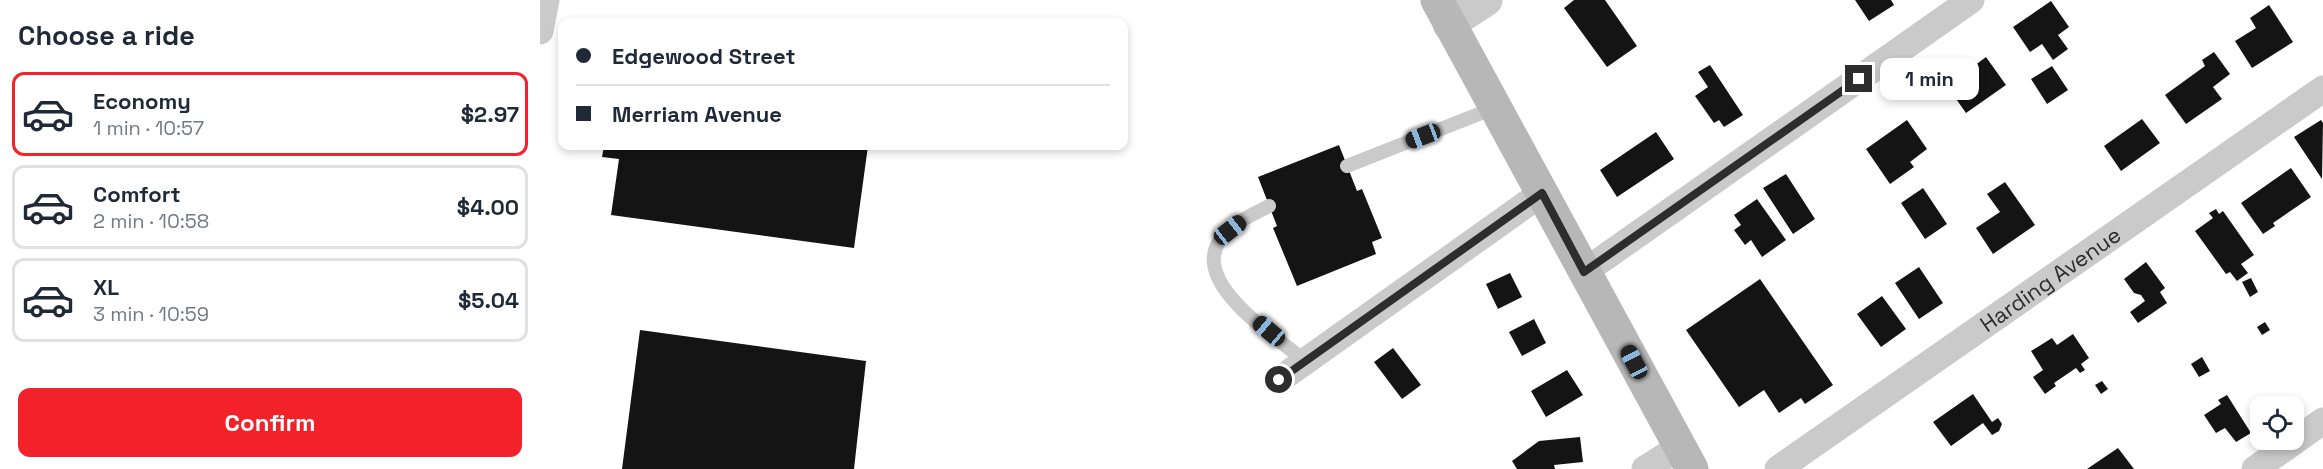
<!DOCTYPE html>
<meta charset="utf-8">
<style>
:root{--surface:#fff;--page:#f2f2f3;--text:#1f2937;--muted:#747a83;--line:#e0e1e3;--accent:#f2212a}
body{margin:0;font-family:"Space Grotesk",sans-serif;background:var(--page);color:var(--text);height:100vh;display:flex;flex-direction:column;font-size:22px;white-space:nowrap}
*{box-sizing:border-box;margin:0}
p{font-size:20px;color:var(--muted)}
.icon{flex:none;width:33px;height:33px;fill:none;stroke:currentColor;stroke-width:2;stroke-linecap:round;stroke-linejoin:round}
.map{position:relative;flex:1;overflow:hidden}
.drawer{display:flex;flex-direction:column;background:var(--surface);width:540px}
.drawer>*{flex:none}
.hud{position:absolute;left:18px;top:18px;width:570px;height:132px;border-radius:12px;box-shadow:0 3px 9px #0003;display:grid;align-content:center;height:132px;padding:0 18px;background:var(--surface)}
.fabs{position:absolute;left:1710px;top:396px;display:grid;gap:12px}
.fabs a{display:grid;place-items:center;width:54px;height:54px;border-radius:12px;background:var(--surface);box-shadow:0 3px 9px #0003;font-size:30px}
.end{position:absolute;width:27px;height:27px;margin:-14px;border:8px solid #2d2d2d;background:#fff;box-shadow:0 0 0 3px #fff}
.from{border-radius:50%}
.bubble{position:absolute;height:42px;border-radius:12px;background:var(--surface);box-shadow:0 3px 9px #0003;font-size:20px;font-weight:600;line-height:42px;text-align:center}
.car{position:absolute;width:18px;height:36px;margin:-18px -9px;border-radius:8px;box-shadow:0 0 4px 2px #0007;background:linear-gradient(#222 24%,#8ab4d8 0 40%,#222 0 76%,#8ab4d8 0 86%,#222 0)}
.hud b{display:flex;align-items:center;gap:21px;height:57px;font-size:22px}
.hud b+b{border-top:2px solid var(--line)}
.hud i{width:15px;height:15px;background:var(--text)}
ul{padding:0;list-style:none}
li{display:flex;align-items:center;gap:18px;height:84px;margin:0 12px 9px;padding:0 6px;border:3px solid var(--line);border-radius:12px}
li div{flex:1}
li b{display:block;font-size:22px}
li em{font-style:normal;font-weight:600}
li.active{border-color:var(--accent)}
li>.icon{width:54px;height:54px;stroke-width:1.5}
h2{padding:0 18px;font-size:27px;line-height:72px}
.action{display:flex;gap:12px;margin-top:auto;padding:12px 18px}
.action a{flex:1;height:69px;border-radius:12px;background:var(--accent);color:#fff;font-size:24px;font-weight:600;line-height:69px;text-align:center}
main{display:flex;flex:1;min-height:0}
.map>svg:first-child{display:block}
.building{fill:#141414}
.lines{fill:none;stroke-linecap:round;stroke-linejoin:round}
.service{stroke:#cacaca;stroke-width:14}
.minor{stroke:#cacaca;stroke-width:27}
.tertiary{stroke:#cacaca;stroke-width:33}
.secondary{stroke:#b7b7b7;stroke-width:33}
.route{stroke:#2d2d2d;stroke-width:8}
.labels{text-anchor:middle;stroke-width:6;stroke-linejoin:round;paint-order:stroke}
.street-label{font-size:22px;fill:#2d2d2d;stroke:#fff}
</style>
<main>
<section class="drawer">
<h2>Choose a ride</h2>
<ul>
<li class="active"><svg class="icon" aria-label="car" viewBox="0 0 24 24"><path d="M5 17H2v-5l4-1 3-4h7l3 4 3 1v5h-3M9 17h6M6 11h13"/><circle cx="7" cy="17" r="2"/><circle cx="17" cy="17" r="2"/></svg><div><b>Economy</b><p>1 min · 10:57</p></div><em>$2.97</em></li>
<li><svg class="icon" aria-label="car" viewBox="0 0 24 24"><path d="M5 17H2v-5l4-1 3-4h7l3 4 3 1v5h-3M9 17h6M6 11h13"/><circle cx="7" cy="17" r="2"/><circle cx="17" cy="17" r="2"/></svg><div><b>Comfort</b><p>2 min · 10:58</p></div><em>$4.00</em></li>
<li><svg class="icon" aria-label="car" viewBox="0 0 24 24"><path d="M5 17H2v-5l4-1 3-4h7l3 4 3 1v5h-3M9 17h6M6 11h13"/><circle cx="7" cy="17" r="2"/><circle cx="17" cy="17" r="2"/></svg><div><b>XL</b><p>3 min · 10:59</p></div><em>$5.04</em></li>
</ul>
<div class="action"><a>Confirm</a></div>
</section>
<div class="map">
<svg width="1783" height="469" viewBox="0 0 1783 469">
<rect width="100%" height="100%" fill="#fff"/>
<!-- building -->
<path class="building" d="M1034,0H1065L1097,46L1067,67L1024,8Z
M1315,0H1351L1354,5L1329,21Z
M1511,1L1529,27L1518,35L1528,49L1513,60L1502,44L1490,52L1473,27Z
M1729,5L1753,42L1712,68L1695,41L1716,28L1710,18Z
M1674,52L1690,74L1673,87L1682,99L1646,124L1625,95L1665,66L1662,60Z
M1446,57L1466,85L1426,113L1407,86Z
M1170,65L1203,115L1184,127L1179,120L1174,123L1155,96L1168,87L1158,72Z
M1512,66L1528,90L1507,104L1491,79Z
M1602,119L1620,143L1581,171L1564,146Z
M1367,120L1387,149L1370,162L1374,167L1350,184L1326,149Z
M1781,120L1783,123L1782,179L1754,137Z
M1116,132L1134,159L1077,197L1060,170Z
M799,145L817,191L822,189L842,238L832,242L836,254L757,286L733,228L737,226L718,177Z
M64,146H328L314,248L71,215L79,159L62,157Z
M1751,168L1771,197L1733,223L1735,226L1723,234L1701,203Z
M1246,174L1275,219L1253,234L1223,188Z
M1465,182L1495,225L1453,254L1436,228L1460,212L1447,194Z
M1383,188L1407,224L1385,239L1361,203Z
M1217,199L1246,240L1222,257L1211,240L1205,245L1194,230L1201,225L1194,215Z
M1676,209L1679,214L1683,211L1714,255L1701,264L1708,273L1697,281L1690,272L1686,274L1655,231L1673,218L1669,213Z
M1606,262L1625,288L1620,292L1627,303L1598,323L1590,312L1605,301L1601,295L1594,293L1584,279Z
M1379,267L1403,303L1379,319L1355,283Z
M970,273L982,297L958,309L946,284Z
M1711,278L1718,292L1710,297L1702,282Z
M1220,279L1293,385L1265,404L1261,398L1239,413L1224,390L1199,407L1146,330Z
M1342,296L1366,329L1341,347L1317,314Z
M994,319L1006,343L982,356L969,332Z
M1725,322L1730,330L1722,335L1717,327Z
M100,330L326,361L314,469H82Z
M1533,334L1549,358L1541,364L1545,370L1540,373L1536,368L1514,383L1516,386L1505,394L1493,377L1503,370L1491,351L1512,338L1517,345Z
M853,348L881,385L862,399L834,362Z
M1662,357L1670,371L1659,377L1651,364Z
M1027,370L1043,395L1006,417L991,391Z
M1562,381L1568,389L1561,394L1555,385Z
M1433,394L1452,422L1458,418L1462,424L1459,431L1452,435L1443,423L1411,446L1393,422Z
M1687,395L1711,433L1696,442L1685,428L1676,433L1664,415L1681,404L1678,400Z
M1040,437L1043,462L1014,465L1015,469H977L972,461L999,441Z
M1578,448L1594,469H1547Z"/>
<g class="lines">
<!-- service -->
<path class="service" d="M807,166L954,108
M729,206C711,215 691,224 680,240C650,284 737,337 765,361"/>
<!-- minor -->
<g class="minor">
<path d="M0,31L6,0"/>
<path d="M1044,272L1431,0"/>
<path d="M739,380L1002,193"/>
<path d="M1105,469L1140,447"/>
<path id="s1" d="M1238,469L1783,89"/>
<path d="M1715,469L1783,421"/>
</g>
<!-- tertiary -->
<path class="tertiary" d="M909,24L946,0"/>
<!-- secondary -->
<path class="secondary" d="M897,0L1152,469"/>
</g>
<g class="lines">
<!-- route -->
<path class="route" d="M739,380L1002,193L1044,272L1319,79"/>
</g>
<g class="labels">
<!-- street labels -->
<g class="street-label">
<text dy="8" stroke="none"><textPath href="#s1" startOffset="332">Harding Avenue</textPath></text>
</g>
</g>
</svg>
<div class="fabs">
<a><svg class="icon" aria-label="locate" viewBox="0 0 24 24"><circle cx="12" cy="12" r="6"/><path d="M12 2v4M12 18v4M2 12h4M18 12h4"/></svg></a>
</div>
<i class="end from" style="left:739px;top:380px"></i>
<i class="end" style="left:1319px;top:79px"></i>
<div class="bubble" style="left:1340px;top:58px;width:99px">1 min</div>
<i class="car" style="left:883px;top:136px;rotate:249deg"></i>
<i class="car" style="left:690px;top:230px;rotate:52deg"></i>
<i class="car" style="left:729px;top:331px;rotate:310deg"></i>
<i class="car" style="left:1094px;top:362px;rotate:332deg"></i>
<div class="hud">
<b><i class="from"></i>Edgewood Street</b>
<b><i></i>Merriam Avenue</b>
</div>
</div>
</main>
